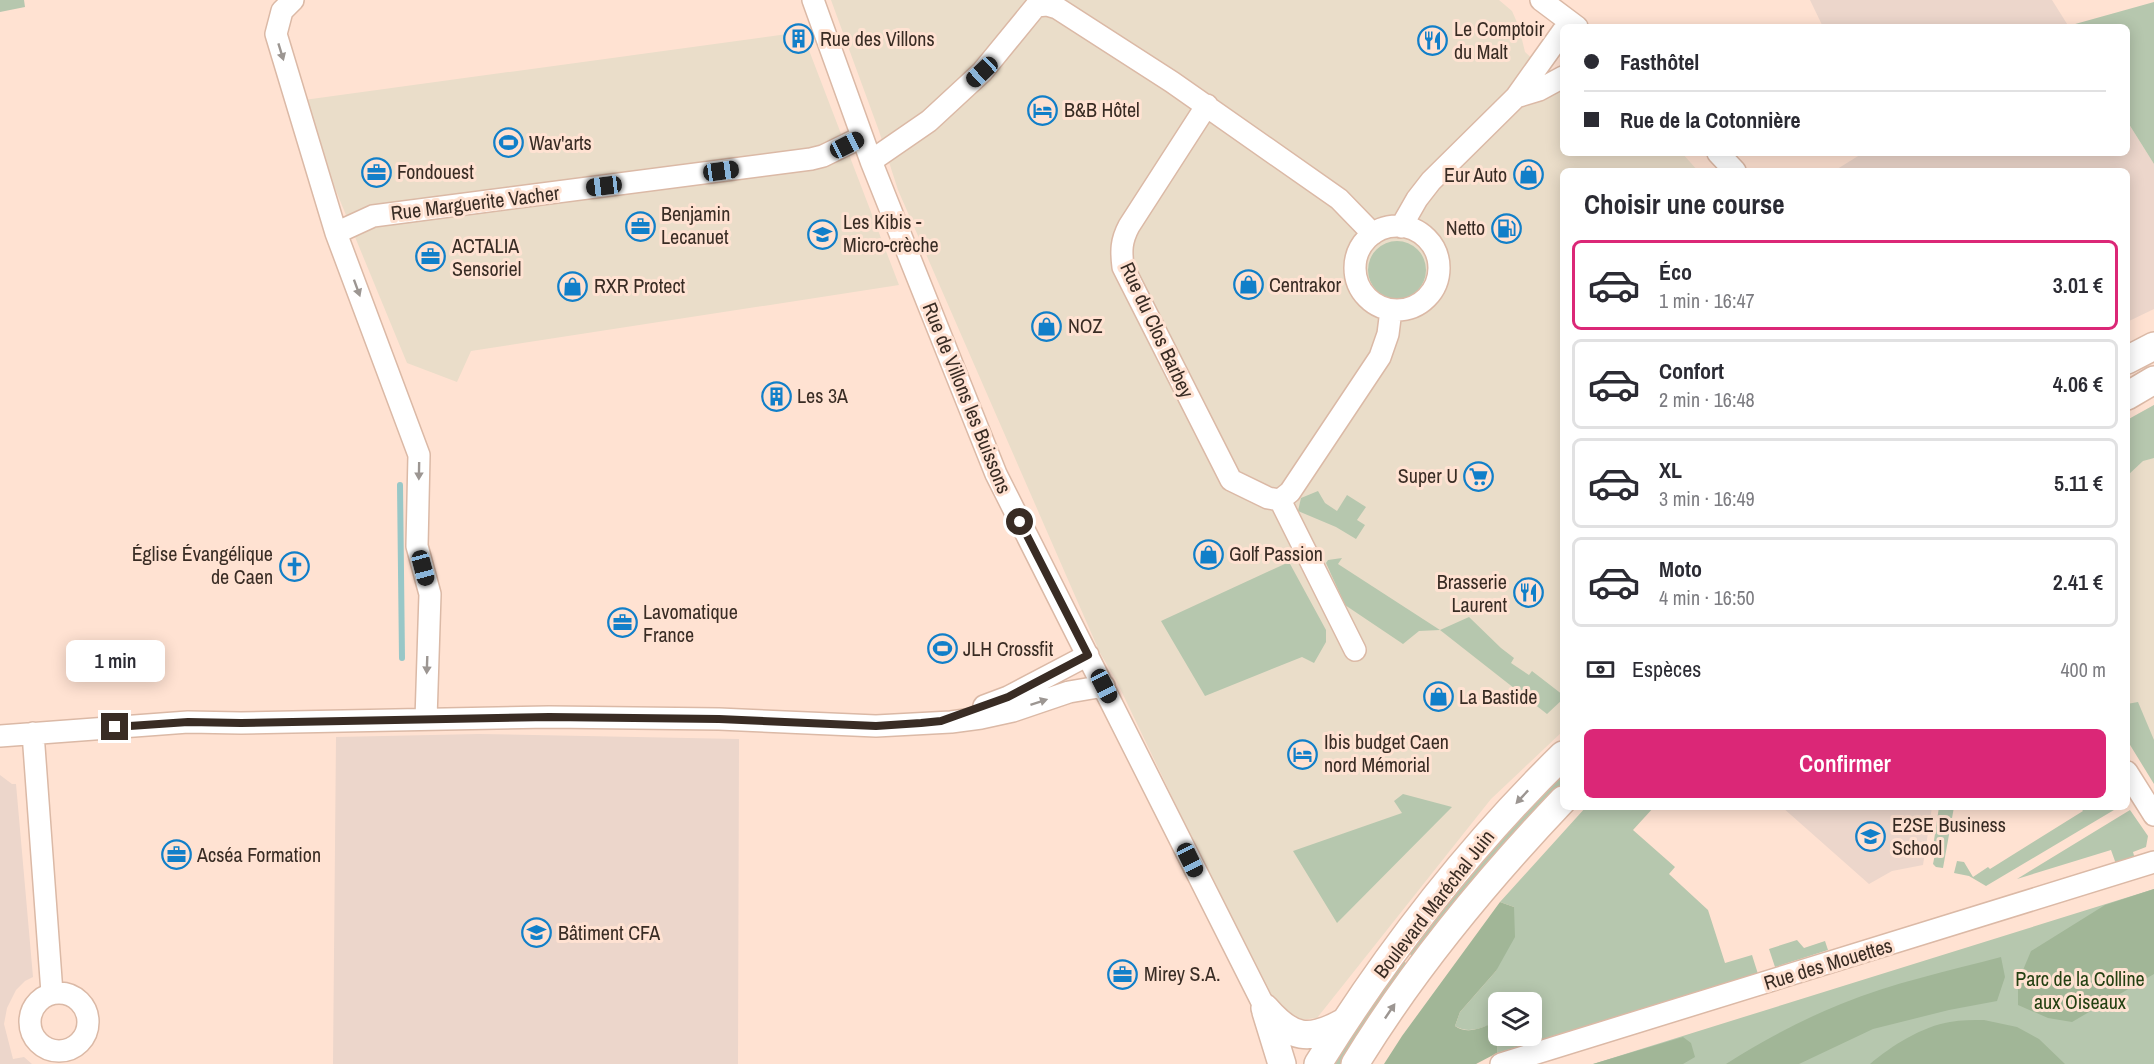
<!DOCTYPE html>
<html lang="fr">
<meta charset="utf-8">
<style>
:root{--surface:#fff;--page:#f7f7f7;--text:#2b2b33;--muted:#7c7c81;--line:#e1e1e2;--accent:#db2777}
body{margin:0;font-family:"Archivo Narrow",sans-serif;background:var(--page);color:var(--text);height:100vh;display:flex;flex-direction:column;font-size:22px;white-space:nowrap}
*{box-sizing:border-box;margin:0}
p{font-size:20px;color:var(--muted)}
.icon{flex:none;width:33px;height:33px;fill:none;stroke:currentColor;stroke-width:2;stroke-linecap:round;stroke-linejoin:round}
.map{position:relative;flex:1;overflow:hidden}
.drawer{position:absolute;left:1560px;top:168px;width:570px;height:642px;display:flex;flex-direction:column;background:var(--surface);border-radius:9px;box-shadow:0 3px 15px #0003}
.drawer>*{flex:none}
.banner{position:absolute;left:1560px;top:24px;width:570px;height:132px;border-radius:9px;box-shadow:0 3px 15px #0003;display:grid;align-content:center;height:132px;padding:0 24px;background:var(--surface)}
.controls{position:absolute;left:1488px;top:992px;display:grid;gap:12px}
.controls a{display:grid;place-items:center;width:54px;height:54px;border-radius:9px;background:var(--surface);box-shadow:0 3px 15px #0003;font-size:30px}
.end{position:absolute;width:27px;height:27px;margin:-14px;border:8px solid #392c24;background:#fff;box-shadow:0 0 0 3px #fff}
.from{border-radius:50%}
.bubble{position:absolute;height:42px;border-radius:9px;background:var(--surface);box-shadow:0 3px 15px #0003;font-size:20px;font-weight:600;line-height:42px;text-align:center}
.car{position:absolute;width:18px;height:36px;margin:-18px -9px;border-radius:8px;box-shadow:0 0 4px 2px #0007;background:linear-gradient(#222 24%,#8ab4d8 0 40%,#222 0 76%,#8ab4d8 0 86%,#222 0)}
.banner b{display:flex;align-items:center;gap:21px;height:57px;font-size:22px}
.banner b+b{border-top:2px solid var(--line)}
.banner i{width:15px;height:15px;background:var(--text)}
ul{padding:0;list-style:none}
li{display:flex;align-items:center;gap:18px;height:90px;margin:0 12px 9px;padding:0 12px;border:3px solid var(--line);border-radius:9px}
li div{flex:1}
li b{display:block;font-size:22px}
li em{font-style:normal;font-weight:600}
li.selected{border-color:var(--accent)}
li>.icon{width:54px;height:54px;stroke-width:1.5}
h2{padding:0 24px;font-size:27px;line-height:72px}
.pay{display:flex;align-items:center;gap:15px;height:66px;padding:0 24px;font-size:22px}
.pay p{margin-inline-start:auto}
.action{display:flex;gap:12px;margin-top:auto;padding:12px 24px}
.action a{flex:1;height:69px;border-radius:9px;background:var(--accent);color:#fff;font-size:24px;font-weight:600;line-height:69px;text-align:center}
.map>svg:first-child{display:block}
.commercial{fill:#eaddc9}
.education{fill:#ecd6cb}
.green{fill:#b6c7ae}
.forest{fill:#a1b697}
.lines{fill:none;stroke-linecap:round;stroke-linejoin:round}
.stream{stroke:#98c7c7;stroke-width:6}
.minor-casing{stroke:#dbb9a6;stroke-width:24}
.major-casing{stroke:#dbb9a6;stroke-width:30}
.minor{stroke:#fff;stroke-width:21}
.major{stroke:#fff;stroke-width:27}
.oneway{fill:#9c9692}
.route{stroke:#392c24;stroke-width:8}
.labels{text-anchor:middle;stroke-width:6;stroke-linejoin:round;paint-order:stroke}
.poi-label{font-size:20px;fill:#392c24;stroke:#ffe2d2;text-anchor:start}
.street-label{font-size:20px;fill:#392c24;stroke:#ffe2d2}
.park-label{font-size:20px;fill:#234011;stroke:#ffe2d2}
</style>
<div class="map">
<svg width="2154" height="1064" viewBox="0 0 2154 1064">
<rect width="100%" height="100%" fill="#ffe2d2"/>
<!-- commercial -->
<path class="commercial" d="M831,0H1499L1512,11L1519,27L1525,52L1563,87V153H1682L1698,171H1563V731L1491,799L1317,1018L1298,1020L1269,999L1116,680L1100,653L898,190L879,131Z
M802,32L899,285L471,351L457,382L407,363L334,186L304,100Z
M2154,405V780L2127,736V420Z"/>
<!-- education -->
<path class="education" d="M1810,0H2052L2069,27H1823Z
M2127,121L2154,164V309L2127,322V171H1834L1863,153H2127Z
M479,734L739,739L738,1064H333L336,737Z
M0,775L12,784H16L33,977L25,981L16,990L7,1008L4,1024L13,1059L24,1057L32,1064H0Z
M1782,807H1932L1923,865L1892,871L1869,884Z"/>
<!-- green -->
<path class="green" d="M0,0H24L25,7L0,12Z
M2154,2V164L2127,121V27L2068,26Z
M1368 270a29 29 0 1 1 58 0a29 29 0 1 1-58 0Z
M2154,405V458L2143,461L2127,476V420Z
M1318,491L1325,503L1337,511L1347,495L1366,507L1357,520L1365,525L1356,539L1336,527L1298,511L1301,498Z
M1342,558L1338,564L1440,630L1469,617L1501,648L1514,658L1511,663L1529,675L1532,671L1563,695V699L1547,714L1440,630L1419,631L1403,644L1345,605L1326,563L1328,560Z
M1289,562L1326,630V642L1314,663L1302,657L1205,696L1161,621Z
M2138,702L2154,740V784L2127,740V704Z
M1563,765V787L1532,821L1417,960L1405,950Z
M1403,794L1452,807L1337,923L1293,851L1402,813L1394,801Z
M1586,807H1654L1633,830L1675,867L1669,874L1708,910L1725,963L1752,955L1758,974L1497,1053L1498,1037L1500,1035H1532V1002H1498V1021C1484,1027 1469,1035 1455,1026L1460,1012L1496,971L1514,907L1500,902Z
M1939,807H1954L1943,868L1936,867L1933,864L1935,854L1933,847Z
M2080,807H2119L1986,886L1969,876L1954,873L1957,861L1964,862L1973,877L1988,867L1990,869L2083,811Z
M2130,810L2148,836L2146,847L2133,852L2135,859L2116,864L2111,850L2017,879Z
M2154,889V1064H1593Z
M1797,940L1804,948L1825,941L1828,950L1775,967L1769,949Z
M1399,958L1410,966L1344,1064H1327Z"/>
<!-- forest -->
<path class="forest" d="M2154,889V974L2072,1022L2048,1018L2018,1005V982L2031,951L2105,905Z
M1500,902L1514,907L1515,937L1496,971L1460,1012L1455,1026C1469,1036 1484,1026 1498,1021V1035H1500L1498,1037L1497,1053L1476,1064H1384L1402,1036Z
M2001,957L2005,977L1997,1001L1949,1010L1873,1029L1799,1064H1726C1762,1041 1801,1020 1841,1004C1892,983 1948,971 2001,957Z
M1984,1020L2017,1027L2039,1039L2065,1064H1870C1891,1046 1923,1026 1950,1022C1961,1020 1973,1020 1984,1020Z
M1683,1037L1691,1043L1695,1057L1683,1064H1593Z"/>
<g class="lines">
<!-- stream -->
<path class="stream" d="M400,485L402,658"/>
<defs>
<path id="minor" d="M293,0L282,11L276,34L336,233L419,455L417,546L430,594L426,719
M813,0L871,161L996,474L1265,1008
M1541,0L1577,27
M1516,97L1539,90L1563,77
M1207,105L1129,226C1121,241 1121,251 1123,267L1231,480L1268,498L1280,500L1290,492L1380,357L1388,334L1391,310
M1718,153L1735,171
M871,161L929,121L982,72L1036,6L1047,5L1057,8L1172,82L1339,199L1373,234
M1355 268a42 42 0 1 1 84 0a42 42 0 1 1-84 0Z
M1401,227L1417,199L1431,181L1516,97L1563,31
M336,233L373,216L811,159L823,156L862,137
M1280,500L1355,650
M984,706L1008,697L1088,655
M33,733L52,993
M0,736L188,722L241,723L549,717L719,719L876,726L951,722L981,718L1013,711L1069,692L1104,686
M2127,772L2154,815
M30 1022a29 29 0 1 1 58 0a29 29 0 1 1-58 0Z
M1501,1064L2154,862"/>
<path id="major" d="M2127,360L2154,346
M2127,396L2154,380
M1265,1008C1292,1039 1308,1042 1344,1022
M1266,1012L1282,1064
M1318,1064C1387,953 1469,847 1563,755
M1355,1064C1413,969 1486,881 1563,800"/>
</defs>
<!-- minor casing -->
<use href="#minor" class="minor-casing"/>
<!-- major casing -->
<use href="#major" class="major-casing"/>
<!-- minor -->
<use href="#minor" class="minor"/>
<!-- major -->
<use href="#major" class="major"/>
</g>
<!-- one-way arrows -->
<defs><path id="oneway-solid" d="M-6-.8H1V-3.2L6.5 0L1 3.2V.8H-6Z" transform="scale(1.5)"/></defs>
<g class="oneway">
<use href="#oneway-solid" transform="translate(281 52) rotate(73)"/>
<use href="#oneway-solid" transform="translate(357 288) rotate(70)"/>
<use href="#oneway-solid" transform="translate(419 471) rotate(91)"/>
<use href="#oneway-solid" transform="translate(427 665) rotate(92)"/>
<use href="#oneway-solid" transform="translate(1039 702) rotate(-18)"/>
<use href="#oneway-solid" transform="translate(1522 797) rotate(133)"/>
<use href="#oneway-solid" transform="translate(1390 1011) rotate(-56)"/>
</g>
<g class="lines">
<!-- route -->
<path class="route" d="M115,727L188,722L241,723L549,717L719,719L876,726L921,723L941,721L1008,697L1088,655L1020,522"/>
</g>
<!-- icons -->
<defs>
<symbol id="building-ring" viewBox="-11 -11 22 22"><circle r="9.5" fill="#ffe2d2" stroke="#117fc9" stroke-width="1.5"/><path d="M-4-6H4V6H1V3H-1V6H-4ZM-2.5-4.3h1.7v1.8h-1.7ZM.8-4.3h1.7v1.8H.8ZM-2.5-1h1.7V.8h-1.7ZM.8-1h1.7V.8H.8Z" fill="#117fc9"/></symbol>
<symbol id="restaurant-ring" viewBox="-11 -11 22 22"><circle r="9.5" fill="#ffe2d2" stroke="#117fc9" stroke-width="1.5"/><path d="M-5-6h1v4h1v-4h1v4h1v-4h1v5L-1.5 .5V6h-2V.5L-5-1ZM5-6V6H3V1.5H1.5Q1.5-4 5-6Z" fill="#117fc9"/></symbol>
<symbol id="hotel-ring" viewBox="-11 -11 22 22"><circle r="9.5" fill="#ffe2d2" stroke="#117fc9" stroke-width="1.5"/><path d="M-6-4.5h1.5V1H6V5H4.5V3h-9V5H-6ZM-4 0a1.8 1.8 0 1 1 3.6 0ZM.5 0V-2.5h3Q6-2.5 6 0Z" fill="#117fc9"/></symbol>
<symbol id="stadium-ring" viewBox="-11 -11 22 22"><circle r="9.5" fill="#ffe2d2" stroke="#117fc9" stroke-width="1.5"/><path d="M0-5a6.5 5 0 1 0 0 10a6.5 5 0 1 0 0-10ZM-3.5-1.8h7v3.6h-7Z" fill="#117fc9"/></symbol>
<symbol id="office-ring" viewBox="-11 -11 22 22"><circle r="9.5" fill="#ffe2d2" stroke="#117fc9" stroke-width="1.5"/><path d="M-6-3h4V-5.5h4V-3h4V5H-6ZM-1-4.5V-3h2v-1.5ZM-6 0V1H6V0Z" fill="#117fc9"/></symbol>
<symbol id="shop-ring" viewBox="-11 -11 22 22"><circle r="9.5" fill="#ffe2d2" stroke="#117fc9" stroke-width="1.5"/><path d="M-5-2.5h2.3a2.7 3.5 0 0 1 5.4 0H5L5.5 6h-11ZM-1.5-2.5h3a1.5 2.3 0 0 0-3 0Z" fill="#117fc9"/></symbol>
<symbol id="fuel-ring" viewBox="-11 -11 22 22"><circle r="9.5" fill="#ffe2d2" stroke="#117fc9" stroke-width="1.5"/><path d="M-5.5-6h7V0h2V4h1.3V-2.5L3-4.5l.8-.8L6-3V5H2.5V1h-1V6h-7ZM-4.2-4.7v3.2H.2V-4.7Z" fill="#117fc9"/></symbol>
<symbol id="school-ring" viewBox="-11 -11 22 22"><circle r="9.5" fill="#ffe2d2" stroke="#117fc9" stroke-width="1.5"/><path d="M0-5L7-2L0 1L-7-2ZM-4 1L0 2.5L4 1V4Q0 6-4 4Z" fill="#117fc9"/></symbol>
<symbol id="supermarket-ring" viewBox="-11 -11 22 22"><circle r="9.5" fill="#ffe2d2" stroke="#117fc9" stroke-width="1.5"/><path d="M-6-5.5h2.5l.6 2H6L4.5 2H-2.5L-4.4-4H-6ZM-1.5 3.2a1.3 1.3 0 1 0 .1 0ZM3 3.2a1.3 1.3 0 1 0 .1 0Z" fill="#117fc9"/></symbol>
<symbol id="church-ring" viewBox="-11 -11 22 22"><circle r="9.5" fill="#ffe2d2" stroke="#117fc9" stroke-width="1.5"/><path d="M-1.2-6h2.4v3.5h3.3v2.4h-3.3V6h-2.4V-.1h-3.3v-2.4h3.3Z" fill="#117fc9"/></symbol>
<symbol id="university-ring" viewBox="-11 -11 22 22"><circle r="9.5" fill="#ffe2d2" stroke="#117fc9" stroke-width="1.5"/><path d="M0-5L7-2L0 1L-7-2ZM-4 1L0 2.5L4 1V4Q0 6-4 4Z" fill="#117fc9"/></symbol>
</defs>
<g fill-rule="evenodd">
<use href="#building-ring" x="782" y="22" width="33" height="33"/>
<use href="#restaurant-ring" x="1416" y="24" width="33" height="33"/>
<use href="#hotel-ring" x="1026" y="94" width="33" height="33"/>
<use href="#stadium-ring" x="492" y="126" width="33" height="33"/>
<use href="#office-ring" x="360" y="156" width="33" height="33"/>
<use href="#shop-ring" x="1512" y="158" width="33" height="33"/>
<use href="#office-ring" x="624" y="210" width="33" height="33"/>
<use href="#fuel-ring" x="1490" y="212" width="33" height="33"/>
<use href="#school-ring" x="806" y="218" width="33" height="33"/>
<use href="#office-ring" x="414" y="240" width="33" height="33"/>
<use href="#shop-ring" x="1232" y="268" width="33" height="33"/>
<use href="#shop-ring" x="556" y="270" width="33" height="33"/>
<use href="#shop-ring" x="1030" y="310" width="33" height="33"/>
<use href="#building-ring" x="760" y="380" width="33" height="33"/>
<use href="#supermarket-ring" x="1462" y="460" width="33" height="33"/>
<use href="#shop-ring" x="1192" y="538" width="33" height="33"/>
<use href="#church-ring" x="278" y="550" width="33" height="33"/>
<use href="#restaurant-ring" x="1512" y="576" width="33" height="33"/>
<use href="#office-ring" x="606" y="606" width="33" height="33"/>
<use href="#stadium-ring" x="926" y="632" width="33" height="33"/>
<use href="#shop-ring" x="1422" y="680" width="33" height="33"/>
<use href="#hotel-ring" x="1286" y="738" width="33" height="33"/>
<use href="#university-ring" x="1854" y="820" width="33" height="33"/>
<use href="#office-ring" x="160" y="838" width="33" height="33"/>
<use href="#university-ring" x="520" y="916" width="33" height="33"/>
<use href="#office-ring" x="1106" y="958" width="33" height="33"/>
</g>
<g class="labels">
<!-- poi labels -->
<g class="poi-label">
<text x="1454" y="36">Le Comptoir<tspan x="1454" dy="23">du Malt</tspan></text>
<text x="820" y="46">Rue des Villons</text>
<text x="1064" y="117">B&amp;B Hôtel</text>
<text x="529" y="150">Wav'arts</text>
<text x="397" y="179">Fondouest</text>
<text x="1507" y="182" text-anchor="end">Eur Auto</text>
<text x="661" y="221">Benjamin<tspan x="661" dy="23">Lecanuet</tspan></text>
<text x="843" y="229">Les Kibis -<tspan x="843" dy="23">Micro-crèche</tspan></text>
<text x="1485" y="235" text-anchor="end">Netto</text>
<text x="452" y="253">ACTALIA<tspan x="452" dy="23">Sensoriel</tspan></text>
<text x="1269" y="292">Centrakor</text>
<text x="594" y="293">RXR Protect</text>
<text x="1068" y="333">NOZ</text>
<text x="797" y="403">Les 3A</text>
<text x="1458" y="483" text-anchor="end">Super U</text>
<text x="273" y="561" text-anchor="end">Église Évangélique<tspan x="273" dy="23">de Caen</tspan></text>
<text x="1229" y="561">Golf Passion</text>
<text x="1507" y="589" text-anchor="end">Brasserie<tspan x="1507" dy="23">Laurent</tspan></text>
<text x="643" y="619">Lavomatique<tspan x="643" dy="23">France</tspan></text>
<text x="963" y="656">JLH Crossfit</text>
<text x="1459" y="704">La Bastide</text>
<text x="1324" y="749">Ibis budget Caen<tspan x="1324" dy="23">nord Mémorial</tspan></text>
<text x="1892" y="832">E2SE Business<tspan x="1892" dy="23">School</tspan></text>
<text x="197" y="862">Acséa Formation</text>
<text x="558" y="940">Bâtiment CFA</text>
<text x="1144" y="981">Mirey S.A.</text>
</g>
<!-- street labels -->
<g class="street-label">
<text transform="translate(475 203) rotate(-7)" y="7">Rue Marguerite Vacher</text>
<text transform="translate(1157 330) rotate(65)" y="7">Rue du Clos Barbey</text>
<text transform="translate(967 398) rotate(68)" y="7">Rue de Villons les Buissons</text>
<text transform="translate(1434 904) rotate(-52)" y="7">Boulevard Maréchal Juin</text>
<text transform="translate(1828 964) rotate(-17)" y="7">Rue des Mouettes</text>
</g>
<!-- park labels -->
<g class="park-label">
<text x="2080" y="986">Parc de la Colline<tspan x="2080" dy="23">aux Oiseaux</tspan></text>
</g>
</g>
</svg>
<div class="controls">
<a><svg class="icon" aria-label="layers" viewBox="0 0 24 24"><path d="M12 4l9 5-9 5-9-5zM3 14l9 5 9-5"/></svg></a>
</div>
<i class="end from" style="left:1020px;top:522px"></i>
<i class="end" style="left:115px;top:727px"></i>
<div class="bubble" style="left:66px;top:640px;width:99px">1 min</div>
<i class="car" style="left:982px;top:72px;rotate:227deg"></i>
<i class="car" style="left:847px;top:145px;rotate:63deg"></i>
<i class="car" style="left:721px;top:171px;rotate:82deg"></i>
<i class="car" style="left:604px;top:186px;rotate:263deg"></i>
<i class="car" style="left:423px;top:568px;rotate:165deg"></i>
<i class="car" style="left:1104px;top:686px;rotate:153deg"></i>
<i class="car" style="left:1190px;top:860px;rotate:154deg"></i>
<div class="banner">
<b><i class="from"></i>Fasthôtel</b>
<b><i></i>Rue de la Cotonnière</b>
</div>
<section class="drawer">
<h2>Choisir une course</h2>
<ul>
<li class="selected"><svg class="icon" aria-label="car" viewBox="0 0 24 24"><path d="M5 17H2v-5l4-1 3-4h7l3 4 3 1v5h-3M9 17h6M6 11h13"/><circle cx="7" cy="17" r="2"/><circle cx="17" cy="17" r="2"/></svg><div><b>Éco</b><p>1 min · 16:47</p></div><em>3.01 €</em></li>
<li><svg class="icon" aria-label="car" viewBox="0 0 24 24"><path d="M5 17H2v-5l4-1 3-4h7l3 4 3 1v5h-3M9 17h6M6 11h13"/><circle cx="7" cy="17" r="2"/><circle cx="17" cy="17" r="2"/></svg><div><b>Confort</b><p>2 min · 16:48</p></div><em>4.06 €</em></li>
<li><svg class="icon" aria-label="car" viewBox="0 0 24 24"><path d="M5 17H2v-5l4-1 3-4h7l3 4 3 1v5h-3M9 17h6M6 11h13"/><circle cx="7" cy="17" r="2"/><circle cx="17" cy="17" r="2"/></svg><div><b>XL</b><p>3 min · 16:49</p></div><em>5.11 €</em></li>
<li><svg class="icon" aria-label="car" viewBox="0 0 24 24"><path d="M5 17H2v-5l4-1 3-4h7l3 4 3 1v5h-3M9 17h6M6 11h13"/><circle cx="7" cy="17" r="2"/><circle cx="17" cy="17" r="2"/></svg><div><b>Moto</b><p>4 min · 16:50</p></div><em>2.41 €</em></li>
</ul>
<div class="pay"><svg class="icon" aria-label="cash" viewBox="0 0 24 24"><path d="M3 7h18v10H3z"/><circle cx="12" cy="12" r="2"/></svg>Espèces<p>400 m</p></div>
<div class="action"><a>Confirmer</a></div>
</section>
</div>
